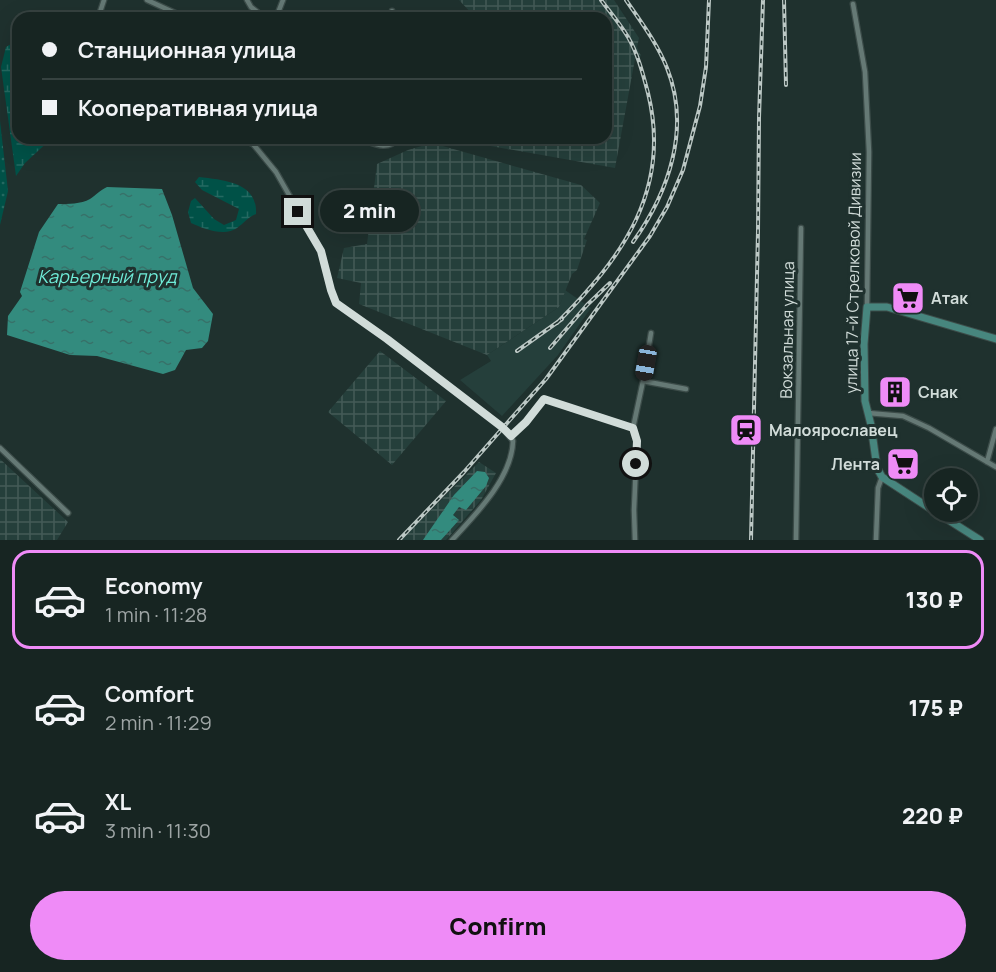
<!DOCTYPE html>
<meta charset="utf-8">
<style>
:root{--surface:#172522;--page:#24312f;--text:#f1f3f6;--muted:#9ea5a5;--line:#364240;--accent:#ef8bf7}
body{margin:0;font-family:Manrope,sans-serif;background:var(--page);color:var(--text);height:100vh;display:flex;flex-direction:column;font-size:22px;white-space:nowrap}
*{box-sizing:border-box;margin:0}
p{font-size:20px;color:var(--muted)}
.icon{flex:none;width:33px;height:33px;fill:none;stroke:currentColor;stroke-width:2;stroke-linecap:round;stroke-linejoin:round}
.map{position:relative;height:540px;overflow:hidden}
.side{display:flex;flex-direction:column;background:var(--surface);flex:1}
.side>*{flex:none}
.hud{position:absolute;left:12px;top:12px;width:600px;height:132px;border-radius:18px;box-shadow:0 6px 24px #0002,0 0 0 2px var(--line);display:grid;align-content:center;height:132px;padding:0 30px;background:var(--surface)}
.fabs{position:absolute;left:924px;top:468px;display:grid;gap:12px}
.fabs a{display:grid;place-items:center;width:54px;height:54px;border-radius:50%;background:var(--surface);box-shadow:0 6px 24px #0002,0 0 0 2px var(--line);font-size:30px}
.end{position:absolute;width:27px;height:27px;margin:-14px;border:8px solid #d1dcd9;background:#111;box-shadow:0 0 0 3px #111}
.from{border-radius:50%}
.bubble{position:absolute;height:42px;border-radius:21px;background:var(--surface);box-shadow:0 6px 24px #0002,0 0 0 2px var(--line);font-size:20px;font-weight:800;line-height:42px;text-align:center}
.car{position:absolute;width:18px;height:36px;margin:-18px -9px;border-radius:8px;box-shadow:0 0 4px 2px #0007;background:linear-gradient(#222 24%,#8ab4d8 0 40%,#222 0 76%,#8ab4d8 0 86%,#222 0)}
.hud b{display:flex;align-items:center;gap:21px;height:57px;font-size:22px}
.hud b+b{border-top:2px solid var(--line)}
.hud i{width:15px;height:15px;background:var(--text)}
ul{padding:10px 0 0;list-style:none}
li{display:flex;align-items:center;gap:18px;height:99px;margin:0 12px 9px;padding:0 18px;border:3px solid transparent;border-radius:18px}
li div{flex:1}
li b{display:block;font-size:22px}
li em{font-style:normal;font-weight:800}
li.on{border-color:var(--accent)}
li>.icon{width:54px;height:54px;stroke-width:1.5}
.primary-button{display:flex;gap:12px;margin-top:auto;padding:12px 30px}
.primary-button a{flex:1;height:69px;border-radius:36px;background:var(--accent);color:#111;font-size:24px;font-weight:800;line-height:69px;text-align:center}
.map>svg:first-child{display:block}
.built{fill:#253f3b}
.industrial{fill:url(#industrial-grid)}
.wetland{fill:url(#wetland-marsh)}
.garden{fill:url(#garden-dots)}
.water{fill:url(#water-ripples)}
.lines{fill:none;stroke-linecap:round;stroke-linejoin:round}
.minor-casing{stroke:#3c4c49;stroke-width:7}
.secondary-casing{stroke:#3c4c49;stroke-width:9}
.minor{stroke:#657975;stroke-width:4.5}
.secondary{stroke:#47867e;stroke-width:7}
.rail-casing{stroke:#bcc8c5;stroke-width:4}
.rail{stroke:#1f312e;stroke-width:1.5;stroke-dasharray:4.5;stroke-linecap:butt}
.route{stroke:#d1dcd9;stroke-width:8}
.labels{text-anchor:middle;stroke-width:6;stroke-linejoin:round;paint-order:stroke}
.street-label{font-size:16px;fill:#d1dcd9;stroke:#1f312e}
.poi-label{font-size:16px;font-weight:bold;fill:#d1dcd9;stroke:#1f312e;text-anchor:start}
.water-label{font-size:18px;font-style:italic;fill:#6fecd8;stroke:#1f312e}
</style>
<div class="map">
<svg width="996" height="540" viewBox="0 0 996 540">
<defs>
<pattern id="industrial-grid" width="8" height="8" patternUnits="userSpaceOnUse" patternTransform="scale(1.5)"><rect width="8" height="8" fill="#253f3b"/><path d="M0 4h8M4 0v8" fill="none" stroke="#445a57"/></pattern>
<pattern id="wetland-marsh" width="20" height="14" patternUnits="userSpaceOnUse" patternTransform="scale(1.5)"><rect width="20" height="14" fill="#005147"/><path d="M1 5h8M5 5V1M11 12h8M15 12V8" fill="none" stroke="#246961"/></pattern>
<pattern id="garden-dots" width="8" height="8" patternUnits="userSpaceOnUse" patternTransform="scale(1.5)"><rect width="8" height="8" fill="#005147"/><path d="M2 2h.1M6 6h.1" fill="none" stroke="#246961" stroke-width="1.8" stroke-linecap="round"/></pattern>
<pattern id="water-ripples" width="26" height="14" patternUnits="userSpaceOnUse" patternTransform="scale(1.5)"><rect width="26" height="14" fill="#338b7e"/><path d="M2 4q2-2 4 0t4 0M15 11q2-2 4 0t4 0" fill="none" stroke="#377169"/></pattern>
</defs>
<rect width="100%" height="100%" fill="#1f312e"/>
<!-- built -->
<path class="built" d="M565,290L591,308L558,355L502,416L460,380L491,361L487,355L559,307Z"/>
<!-- industrial -->
<path class="industrial" d="M459,0H614L639,38L637,47L641,56L635,59L615,168L451,139L606,138V18H474V16Z
M432,143L581,185L600,203L584,239L587,240L577,270L572,274L559,307L487,355L359,304L361,283L337,278L344,248L367,244L377,164L408,150Z
M380,351L446,401L392,465L328,412Z
M0,459L68,522L57,540H0Z
M479,462L496,473L481,500L446,540H401Z"/>
<!-- wetland -->
<path class="wetland" d="M18,40V138H52L25,163L16,176L1,67L6,47Z
M199,177C223,180 258,182 256,214C248,217 244,223 237,228C225,237 204,229 191,223L188,212L191,201L195,198L214,219L224,225L236,220L239,209L202,190L195,182Z"/>
<!-- garden -->
<path class="garden" d="M0,121L8,191L0,225Z"/>
<!-- water -->
<path class="water" d="M107,187L162,189L172,215L193,288L213,314L208,341L202,348L186,350L175,370L163,374L97,356L70,355L7,335L8,316L22,296L20,292L39,232L58,204C68,204 81,204 90,199C96,195 99,191 107,187Z
M477,471L485,472L489,478L486,486L466,510L459,507L453,515L459,520L441,540H423L454,495Z"/>
<g class="lines">
<defs>
<path id="minor" d="M147,0L186,18
M247,0L251,7L265,18
M853,4L865,72L869,152L867,307
M98,18L104,0
M276,18L283,0
M391,18L392,11
M239,138L253,144L276,172L321,251L331,290L336,303L387,339L502,427L513,441C512,478 476,514 452,540
M358,138C373,143 387,152 399,138
M643,381L651,333
M868,413L903,416L929,428L996,467
M511,436L526,422L544,399L633,428
M0,448L68,513
M987,462L996,429
M635,540L634,510L637,441L633,428L643,381L686,389
M796,540L801,228
M876,540L878,488L882,477"/>
<path id="secondary" d="M934,511L882,477L877,468L871,425L865,401L864,344L867,307H887L996,339
M936,512L980,540"/>
</defs>
<!-- minor casing -->
<use href="#minor" class="minor-casing"/>
<!-- secondary casing -->
<use href="#secondary" class="secondary-casing"/>
<!-- minor -->
<use href="#minor" class="minor"/>
<!-- secondary -->
<use href="#secondary" class="secondary"/>
<defs>
<path id="rail" d="M626,0C641,22 657,43 667,68C691,128 669,192 633,242
M784,0L786,85
M557,323C622,258 672,190 648,93C643,74 638,54 628,37C620,24 610,12 601,0
M550,348L587,305L610,283
M517,351L562,319
M399,540L464,472L546,379L650,236L667,207L683,170L700,106L706,67L709,0
M751,540L758,231L759,118L763,0"/>
</defs>
<!-- rail casing -->
<use href="#rail" class="rail-casing"/>
<!-- rail -->
<use href="#rail" class="rail"/>
</g>
<g class="lines">
<!-- route -->
<path class="route" d="M298,212L321,251L331,290L336,303L387,339L502,427L511,436L526,422L544,399L633,428L637,441L636,464"/>
</g>
<!-- icons -->
<defs>
<symbol id="supermarket-square" viewBox="-11 -11 22 22"><rect x="-9" y="-9" width="18" height="18" rx="4" fill="#ef8bf7" stroke="#1f312e"/><path d="M-6-5.5h2.5l.6 2H6L4.5 2H-2.5L-4.4-4H-6ZM-1.5 3.2a1.3 1.3 0 1 0 .1 0ZM3 3.2a1.3 1.3 0 1 0 .1 0Z" fill="#111"/></symbol>
<symbol id="building-square" viewBox="-11 -11 22 22"><rect x="-9" y="-9" width="18" height="18" rx="4" fill="#ef8bf7" stroke="#1f312e"/><path d="M-4-6H4V6H1V3H-1V6H-4ZM-2.5-4.3h1.7v1.8h-1.7ZM.8-4.3h1.7v1.8H.8ZM-2.5-1h1.7V.8h-1.7ZM.8-1h1.7V.8H.8Z" fill="#111"/></symbol>
<symbol id="station-square" viewBox="-11 -11 22 22"><rect x="-9" y="-9" width="18" height="18" rx="4" fill="#ef8bf7" stroke="#1f312e"/><path d="M-3-6H3Q5-6 5-4V2Q5 4 3 4L4.5 6H3L1.5 4h-3L-3 6H-4.5L-3 4Q-5 4-5 2V-4Q-5-6-3-6ZM-3.5-4v3h7v-3ZM-3.5 1v1.5H-2V1ZM2 1v1.5H3.5V1Z" fill="#111"/></symbol>
</defs>
<g fill-rule="evenodd">
<use href="#supermarket-square" x="889" y="279" width="38" height="38"/>
<use href="#building-square" x="876" y="373" width="38" height="38"/>
<use href="#station-square" x="727" y="411" width="38" height="38"/>
<use href="#supermarket-square" x="884" y="445" width="38" height="38"/>
</g>
<g class="labels">
<!-- street labels -->
<g class="street-label">
<text transform="translate(853 273) rotate(-89)" y="6">улица 17-й Стрелковой Дивизии</text>
<text transform="translate(787 330) rotate(-89)" y="6">Вокзальная улица</text>
</g>
<!-- poi labels -->
<g class="poi-label">
<text x="931" y="304">Атак</text>
<text x="918" y="398">Снак</text>
<text x="769" y="436">Малоярославец</text>
<text x="880" y="470" text-anchor="end">Лента</text>
</g>
<!-- water labels -->
<g class="water-label">
<text x="107" y="283">Карьерный пруд</text>
</g>
</g>
</svg>
<div class="fabs">
<a><svg class="icon" aria-label="locate" viewBox="0 0 24 24"><circle cx="12" cy="12" r="6"/><path d="M12 2v4M12 18v4M2 12h4M18 12h4"/></svg></a>
</div>
<i class="end from" style="left:636px;top:464px"></i>
<i class="end" style="left:298px;top:212px"></i>
<div class="bubble" style="left:320px;top:190px;width:99px">2 min</div>
<i class="car" style="left:646px;top:363px;rotate:190deg"></i>
<div class="hud">
<b><i class="from"></i>Станционная улица</b>
<b><i></i>Кооперативная улица</b>
</div>
</div>
<section class="side">
<ul>
<li class="on"><svg class="icon" aria-label="car" viewBox="0 0 24 24"><path d="M5 17H2v-5l4-1 3-4h7l3 4 3 1v5h-3M9 17h6M6 11h13"/><circle cx="7" cy="17" r="2"/><circle cx="17" cy="17" r="2"/></svg><div><b>Economy</b><p>1 min · 11:28</p></div><em>130 ₽</em></li>
<li><svg class="icon" aria-label="car" viewBox="0 0 24 24"><path d="M5 17H2v-5l4-1 3-4h7l3 4 3 1v5h-3M9 17h6M6 11h13"/><circle cx="7" cy="17" r="2"/><circle cx="17" cy="17" r="2"/></svg><div><b>Comfort</b><p>2 min · 11:29</p></div><em>175 ₽</em></li>
<li><svg class="icon" aria-label="car" viewBox="0 0 24 24"><path d="M5 17H2v-5l4-1 3-4h7l3 4 3 1v5h-3M9 17h6M6 11h13"/><circle cx="7" cy="17" r="2"/><circle cx="17" cy="17" r="2"/></svg><div><b>XL</b><p>3 min · 11:30</p></div><em>220 ₽</em></li>
</ul>
<div class="primary-button"><a>Confirm</a></div>
</section>
